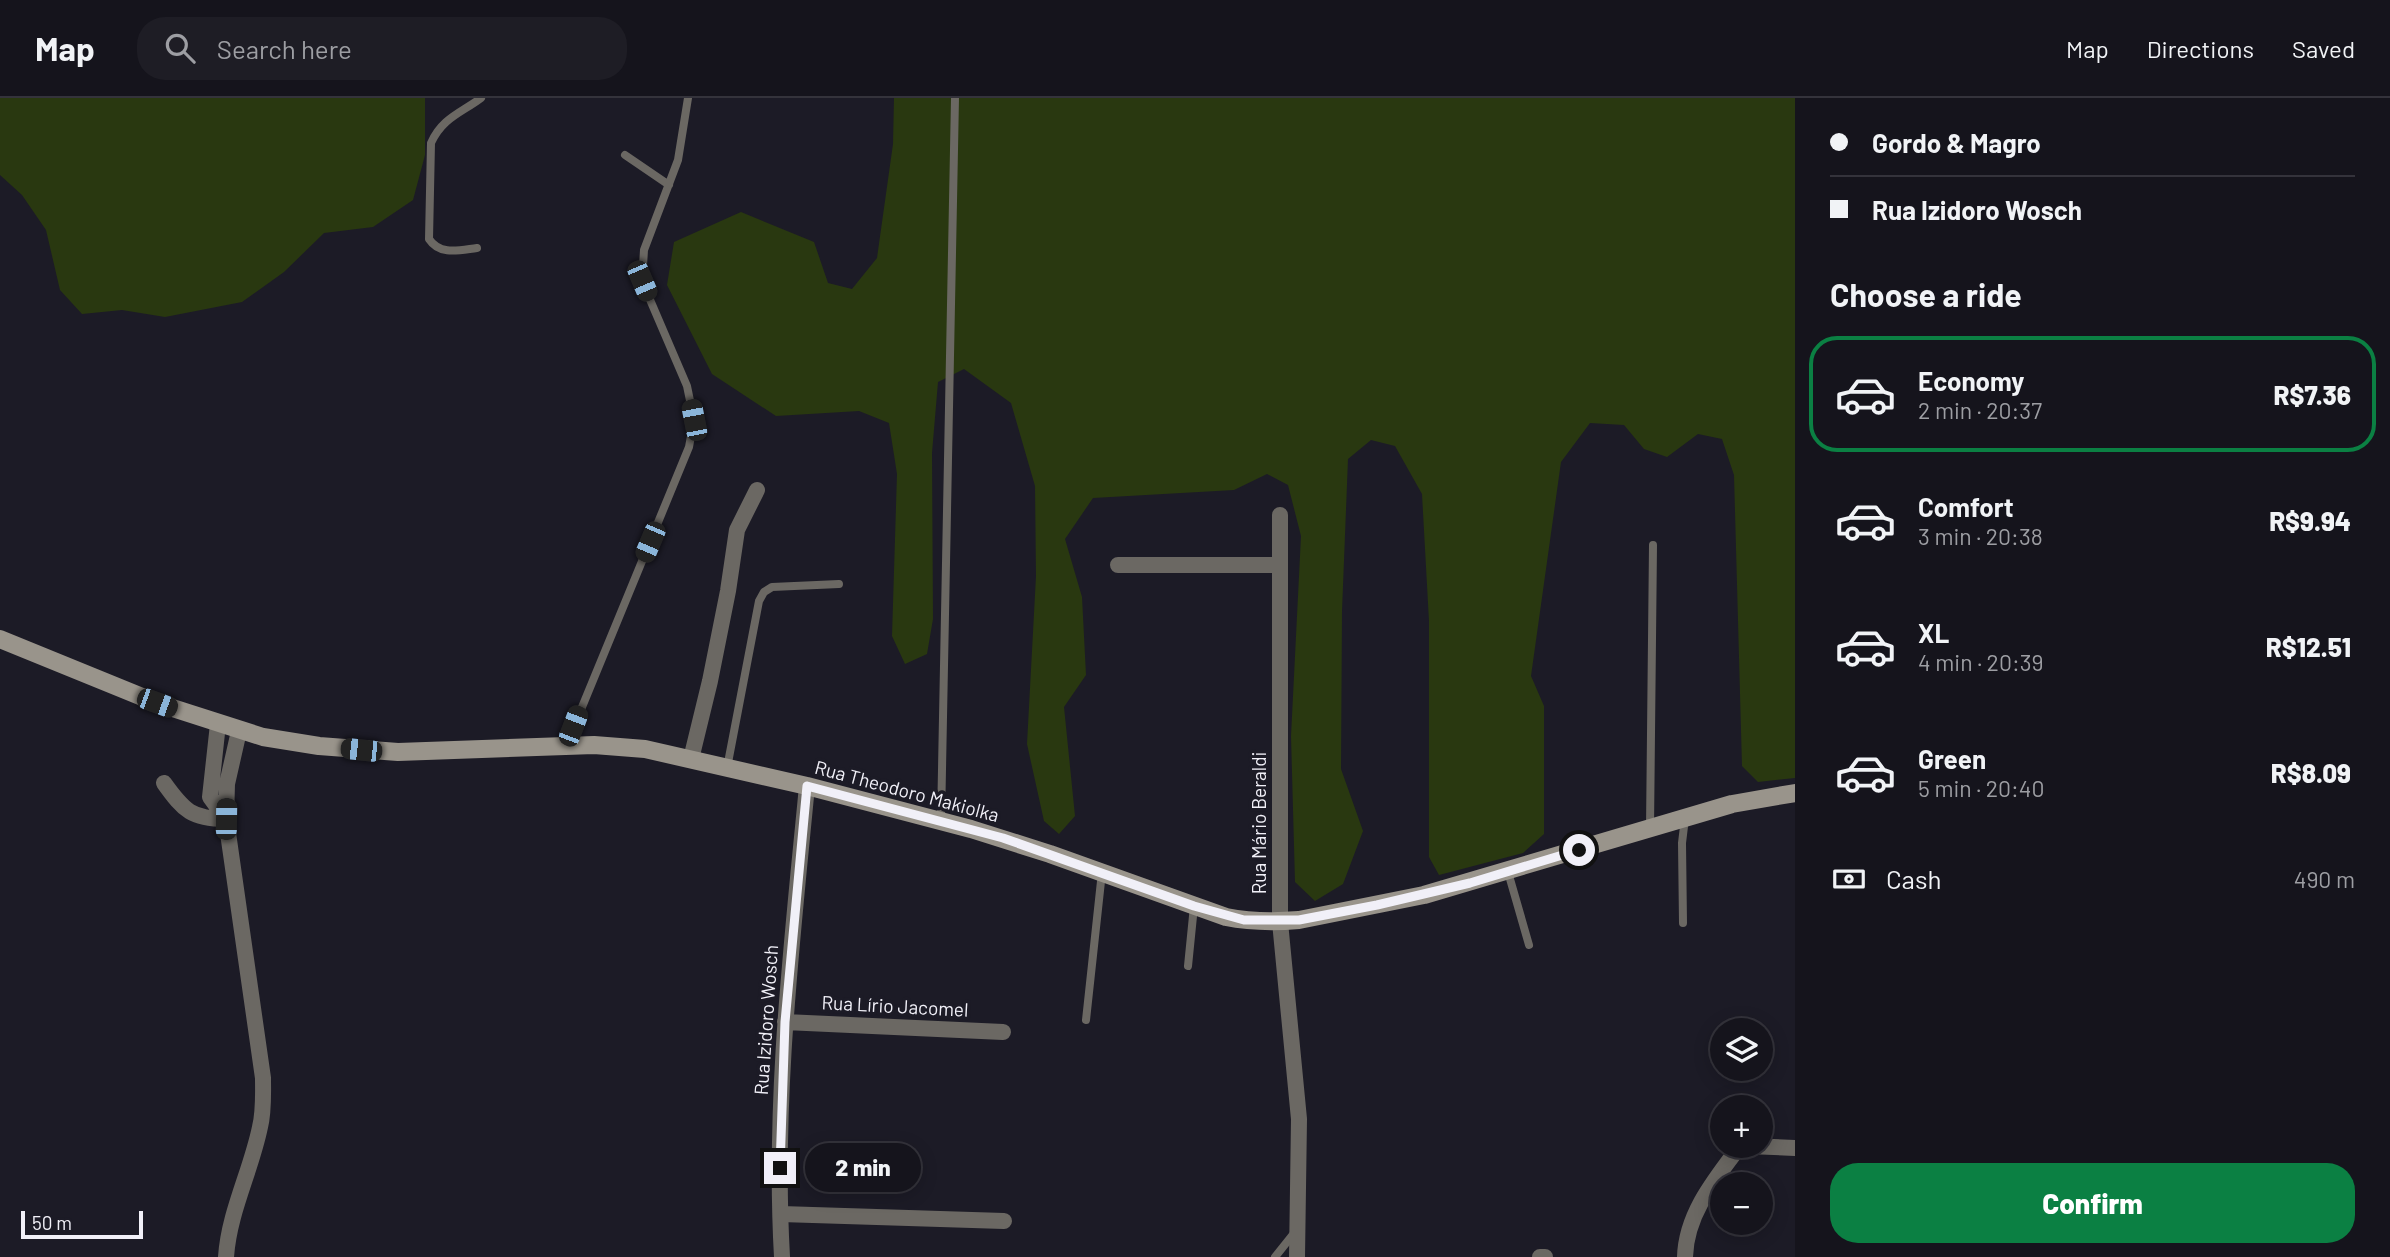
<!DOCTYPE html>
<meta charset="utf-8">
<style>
:root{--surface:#15141c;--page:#1e1d25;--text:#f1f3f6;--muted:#9d9ea3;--line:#34333b;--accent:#0b8043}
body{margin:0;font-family:Barlow,sans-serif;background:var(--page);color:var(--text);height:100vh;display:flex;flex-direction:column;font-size:26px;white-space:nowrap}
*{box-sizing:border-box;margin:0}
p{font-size:23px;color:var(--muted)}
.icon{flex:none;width:38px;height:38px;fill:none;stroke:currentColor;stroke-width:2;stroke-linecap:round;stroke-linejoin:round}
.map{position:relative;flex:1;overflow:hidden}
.sheet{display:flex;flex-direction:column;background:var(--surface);width:595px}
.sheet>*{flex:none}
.banner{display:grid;align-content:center;height:154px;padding:0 35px;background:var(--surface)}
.fabs{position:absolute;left:1710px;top:920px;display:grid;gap:14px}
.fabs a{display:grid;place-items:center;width:63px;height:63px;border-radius:50%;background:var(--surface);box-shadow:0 4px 18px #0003,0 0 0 2px var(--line);font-size:35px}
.scale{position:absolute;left:21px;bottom:18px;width:122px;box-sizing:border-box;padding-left:7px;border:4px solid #f1f0f8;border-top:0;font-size:19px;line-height:24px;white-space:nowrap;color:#f1f0f8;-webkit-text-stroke:5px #1c1b26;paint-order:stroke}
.end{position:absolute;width:32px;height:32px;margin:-16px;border:9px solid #f1f0f8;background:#111;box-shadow:0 0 0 4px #111}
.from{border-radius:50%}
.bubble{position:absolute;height:49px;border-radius:24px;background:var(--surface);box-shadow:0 4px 18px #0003,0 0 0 2px var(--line);font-size:23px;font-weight:800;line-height:49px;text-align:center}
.car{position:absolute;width:21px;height:42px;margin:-21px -10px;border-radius:9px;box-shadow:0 0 5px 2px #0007;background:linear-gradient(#222 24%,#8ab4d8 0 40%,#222 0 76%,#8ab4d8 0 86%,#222 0)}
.banner b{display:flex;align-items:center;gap:24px;height:66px;font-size:26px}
.banner b+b{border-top:2px solid var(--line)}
.banner i{width:18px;height:18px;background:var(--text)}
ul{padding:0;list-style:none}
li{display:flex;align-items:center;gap:21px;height:116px;margin:0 14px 10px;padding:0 21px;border:4px solid transparent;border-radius:28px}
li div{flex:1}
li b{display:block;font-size:26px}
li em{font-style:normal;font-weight:800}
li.current{border-color:var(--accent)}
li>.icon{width:63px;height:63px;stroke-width:1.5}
h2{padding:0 35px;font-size:32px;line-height:84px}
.pay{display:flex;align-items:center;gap:18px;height:77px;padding:0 35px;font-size:26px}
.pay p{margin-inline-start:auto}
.button{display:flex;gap:14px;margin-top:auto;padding:14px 35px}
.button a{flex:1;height:80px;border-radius:28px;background:var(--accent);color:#fff;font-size:28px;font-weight:800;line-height:80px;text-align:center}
header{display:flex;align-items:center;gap:42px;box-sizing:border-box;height:98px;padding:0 35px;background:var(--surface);border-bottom:2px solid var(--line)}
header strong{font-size:33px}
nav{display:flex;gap:38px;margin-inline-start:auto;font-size:24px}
.search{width:490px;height:63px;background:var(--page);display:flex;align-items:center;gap:18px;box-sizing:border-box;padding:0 24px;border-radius:28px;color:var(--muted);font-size:26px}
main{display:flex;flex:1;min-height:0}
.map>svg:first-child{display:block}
.green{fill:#293810}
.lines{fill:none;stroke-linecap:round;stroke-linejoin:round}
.service{stroke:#6b6863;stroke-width:8}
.minor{stroke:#6b6863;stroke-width:16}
.secondary{stroke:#99948b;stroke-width:18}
.route{stroke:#f1f0f8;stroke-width:9}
.labels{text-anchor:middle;stroke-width:7;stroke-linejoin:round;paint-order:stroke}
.street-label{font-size:19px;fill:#f1f0f8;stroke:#1c1b26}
</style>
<header>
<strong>Map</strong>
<div class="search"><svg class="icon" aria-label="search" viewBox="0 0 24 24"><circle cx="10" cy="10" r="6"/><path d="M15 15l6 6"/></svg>Search here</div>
<nav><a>Map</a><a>Directions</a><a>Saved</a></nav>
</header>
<main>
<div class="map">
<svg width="1795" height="1159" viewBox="0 0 1795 1159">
<rect width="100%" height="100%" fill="#1c1b26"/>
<!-- green -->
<path class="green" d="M0,0H425V57L413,102L373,129L324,135L284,174L242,204L165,219L122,212L82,216L60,192L46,132L22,97L0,77Z
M894,0H1795V680L1758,684L1742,668L1734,377L1722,341L1698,336L1667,359L1644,351L1624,327L1590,325L1561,364L1531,578L1544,608V736L1523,755L1439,777L1429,759V523L1422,396L1395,348L1371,342L1348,361L1342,513L1341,671L1363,733L1343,786L1315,803L1295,784L1291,638L1301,438L1288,387L1267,376L1234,392L1093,400L1065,441L1082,499L1086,577L1064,609L1075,718L1059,736L1044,723L1027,646L1036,478L1035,388L1011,305L964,271L938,284L932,355L933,521L927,556L905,566L892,538L897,376L889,325L859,313L776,318L712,276L667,187L674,144L741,114L814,144L828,185L852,191L877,160L893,46Z"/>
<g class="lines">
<!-- service -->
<path class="service" d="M625,57L669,87
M477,150C460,152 440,158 429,141L431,45C442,20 461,15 481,0
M566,648L689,349L694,322L687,288L642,183L644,152L678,62L688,0
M727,670L759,503L764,494L772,489L839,486
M941,723L955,0
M1650,730L1653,447
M1508,774L1529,847
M1683,825L1682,745L1685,720
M1188,868L1194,808
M1086,922L1102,774
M1275,1159L1295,1134"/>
<!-- minor -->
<path class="minor" d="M1280,417V824L1299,1021L1297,1159
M1118,467H1280
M218,626L210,699L226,721
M691,661L710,583L728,493L737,432L757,392
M164,685C184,713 192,721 226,721
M785,924L1003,934
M1748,1048L1795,1050
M781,1116L1004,1123
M226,1159C229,1114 251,1073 260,1029C264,1013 263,996 263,980L226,721L227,686L239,633
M782,1159C773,1002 792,845 807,688
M1540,1159H1545
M1685,1159C1686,1116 1715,1081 1740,1048"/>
<!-- secondary -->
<path class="secondary" d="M0,541L157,605L263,639L319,648L398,654L594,647L645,651L807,688L971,731L1050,756L1226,819C1251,824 1274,824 1299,822L1424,797L1732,706L1795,695"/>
</g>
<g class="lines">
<!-- route -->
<path class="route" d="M780,1070L785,924L807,688L1003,740L1194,808L1244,822H1299L1377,807L1470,785L1579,752"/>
</g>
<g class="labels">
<!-- street labels -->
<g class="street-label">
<text transform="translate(907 693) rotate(15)" y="7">Rua Theodoro Makiolka</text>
<text transform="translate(1259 725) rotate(-90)" y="7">Rua Mário Beraldi</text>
<text transform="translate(895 908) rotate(3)" y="7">Rua Lírio Jacomel</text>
<text transform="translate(766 922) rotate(-86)" y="7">Rua Izidoro Wosch</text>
</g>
</g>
</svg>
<div class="fabs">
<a><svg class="icon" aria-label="layers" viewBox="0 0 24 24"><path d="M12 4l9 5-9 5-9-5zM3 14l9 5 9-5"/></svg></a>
<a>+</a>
<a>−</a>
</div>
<div class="scale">50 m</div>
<i class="end from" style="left:1579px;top:752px"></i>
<i class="end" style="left:780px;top:1070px"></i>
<div class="bubble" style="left:805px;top:1045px;width:116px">2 min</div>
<i class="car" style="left:642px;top:183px;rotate:157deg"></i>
<i class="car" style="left:694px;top:322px;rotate:349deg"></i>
<i class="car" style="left:650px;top:444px;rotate:203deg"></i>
<i class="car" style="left:157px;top:605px;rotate:110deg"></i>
<i class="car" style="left:573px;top:628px;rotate:21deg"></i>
<i class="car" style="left:361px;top:652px;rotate:276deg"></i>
<i class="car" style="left:226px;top:721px;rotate:1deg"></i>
</div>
<section class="sheet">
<div class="banner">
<b><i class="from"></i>Gordo &amp; Magro</b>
<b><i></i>Rua Izidoro Wosch</b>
</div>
<h2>Choose a ride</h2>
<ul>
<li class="current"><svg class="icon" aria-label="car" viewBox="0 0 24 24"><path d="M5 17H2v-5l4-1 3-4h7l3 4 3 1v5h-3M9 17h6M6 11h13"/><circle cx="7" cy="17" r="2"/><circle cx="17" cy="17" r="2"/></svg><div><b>Economy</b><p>2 min · 20:37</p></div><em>R$7.36</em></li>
<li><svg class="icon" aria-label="car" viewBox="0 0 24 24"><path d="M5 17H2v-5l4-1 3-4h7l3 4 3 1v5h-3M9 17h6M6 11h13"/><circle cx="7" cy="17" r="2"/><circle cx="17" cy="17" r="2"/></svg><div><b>Comfort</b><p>3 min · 20:38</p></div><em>R$9.94</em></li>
<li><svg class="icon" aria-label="car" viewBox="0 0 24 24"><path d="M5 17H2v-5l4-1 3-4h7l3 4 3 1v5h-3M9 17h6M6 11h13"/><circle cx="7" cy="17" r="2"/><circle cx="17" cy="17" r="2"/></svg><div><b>XL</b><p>4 min · 20:39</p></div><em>R$12.51</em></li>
<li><svg class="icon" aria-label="car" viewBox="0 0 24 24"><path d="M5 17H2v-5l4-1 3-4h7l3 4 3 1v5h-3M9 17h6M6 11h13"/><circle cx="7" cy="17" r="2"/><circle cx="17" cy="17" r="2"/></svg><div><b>Green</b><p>5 min · 20:40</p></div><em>R$8.09</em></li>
</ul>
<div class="pay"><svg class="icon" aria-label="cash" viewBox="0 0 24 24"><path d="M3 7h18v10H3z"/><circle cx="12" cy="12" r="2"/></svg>Cash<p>490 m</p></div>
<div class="button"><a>Confirm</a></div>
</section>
</main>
